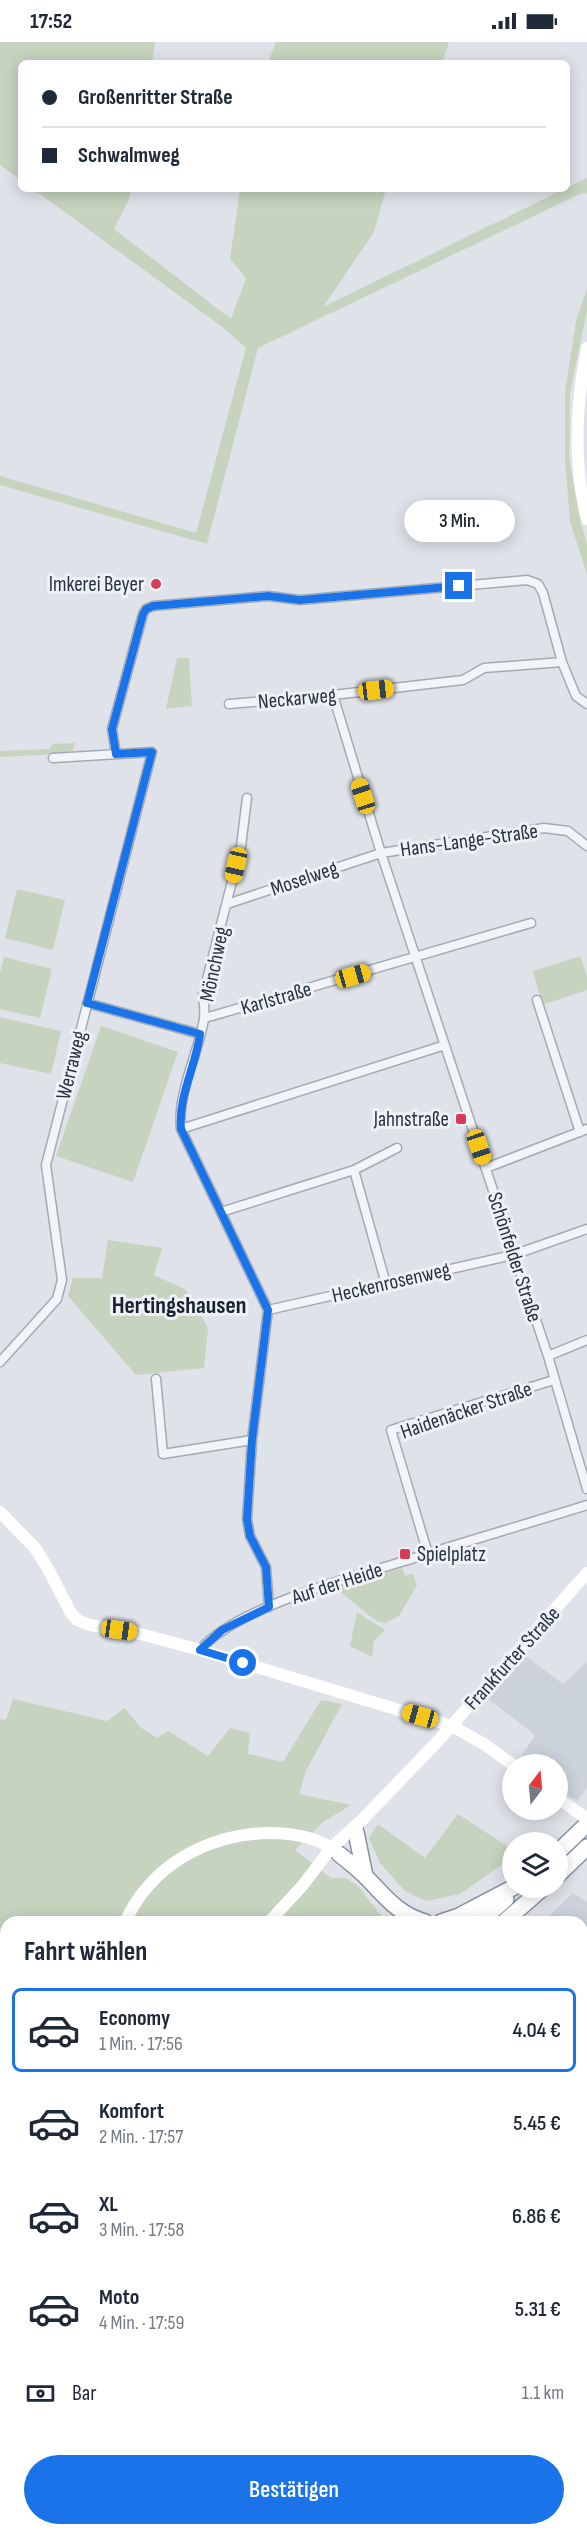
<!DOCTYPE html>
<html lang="de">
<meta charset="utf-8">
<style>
:root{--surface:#fff;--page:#f2f2f3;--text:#1f2937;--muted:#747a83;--line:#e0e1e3;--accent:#1a73e8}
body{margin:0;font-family:"Sofia Sans Condensed",sans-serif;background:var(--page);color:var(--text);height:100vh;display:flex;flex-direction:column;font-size:22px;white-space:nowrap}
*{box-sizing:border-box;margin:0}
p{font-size:20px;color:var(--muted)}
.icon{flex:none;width:33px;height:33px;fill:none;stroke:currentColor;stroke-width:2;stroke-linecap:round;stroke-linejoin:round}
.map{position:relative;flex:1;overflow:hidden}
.sheet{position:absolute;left:0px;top:1874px;width:588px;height:620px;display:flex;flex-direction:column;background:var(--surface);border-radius:18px 18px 0 0;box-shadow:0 3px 15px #0003}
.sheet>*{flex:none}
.hud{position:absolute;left:18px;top:18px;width:552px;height:132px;border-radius:9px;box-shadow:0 3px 15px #0003;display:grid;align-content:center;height:132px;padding:0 24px;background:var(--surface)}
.needle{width:39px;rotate:16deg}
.controls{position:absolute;left:502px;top:1712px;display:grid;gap:12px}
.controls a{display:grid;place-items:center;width:66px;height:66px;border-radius:50%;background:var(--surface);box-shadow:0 3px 15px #0003;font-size:30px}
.end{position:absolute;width:27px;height:27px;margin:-14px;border:8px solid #1a73e8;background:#fff;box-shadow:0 0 0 3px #fff}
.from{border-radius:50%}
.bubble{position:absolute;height:42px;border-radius:21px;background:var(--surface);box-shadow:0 3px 15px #0003;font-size:20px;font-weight:600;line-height:42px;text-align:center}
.car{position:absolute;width:18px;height:36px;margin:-18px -9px;border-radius:8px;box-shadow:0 0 4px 2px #0007;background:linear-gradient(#f5c518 24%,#345 0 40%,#f5c518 0 76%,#345 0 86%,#f5c518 0)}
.hud b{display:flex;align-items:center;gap:21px;height:57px;font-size:22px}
.hud b+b{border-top:2px solid var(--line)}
.hud i{width:15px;height:15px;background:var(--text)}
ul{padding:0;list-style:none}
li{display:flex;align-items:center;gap:18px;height:84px;margin:0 12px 9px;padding:0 12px;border:3px solid transparent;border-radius:9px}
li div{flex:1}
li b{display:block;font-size:22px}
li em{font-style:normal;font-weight:600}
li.current{border-color:var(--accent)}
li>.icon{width:54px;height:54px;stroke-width:1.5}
h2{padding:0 24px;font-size:27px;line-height:72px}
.pay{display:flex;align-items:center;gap:15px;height:66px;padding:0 24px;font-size:22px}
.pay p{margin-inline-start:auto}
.button{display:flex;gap:12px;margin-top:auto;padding:12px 24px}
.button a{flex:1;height:69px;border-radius:36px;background:var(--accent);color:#fff;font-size:24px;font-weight:600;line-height:69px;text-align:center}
.status{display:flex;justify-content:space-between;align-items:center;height:42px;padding:0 30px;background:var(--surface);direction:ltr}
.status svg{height:16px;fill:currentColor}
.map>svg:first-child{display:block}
.built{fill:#ccd2db}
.green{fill:#c5d3bf}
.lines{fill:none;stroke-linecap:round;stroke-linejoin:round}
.street-casing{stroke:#a4aab3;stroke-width:11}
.highway-casing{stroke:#8591a0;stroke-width:18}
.street{stroke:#f2f4f7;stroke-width:8}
.secondary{stroke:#fff;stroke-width:12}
.highway{stroke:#fff;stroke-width:15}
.route{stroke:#1a73e8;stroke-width:8}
.poi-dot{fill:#d63b58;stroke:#eef2f6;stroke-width:2}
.labels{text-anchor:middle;stroke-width:6;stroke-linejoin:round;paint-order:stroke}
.poi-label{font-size:21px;fill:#273141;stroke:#eef2f6;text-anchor:end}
.street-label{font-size:21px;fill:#273141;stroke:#eef2f6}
.quarter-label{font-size:24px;font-weight:bold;fill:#192232;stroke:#eef2f6}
</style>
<div class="status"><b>17:52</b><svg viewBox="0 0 49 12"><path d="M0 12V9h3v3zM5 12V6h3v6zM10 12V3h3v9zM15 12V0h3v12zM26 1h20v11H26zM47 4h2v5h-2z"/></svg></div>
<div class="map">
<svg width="587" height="2492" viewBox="0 0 587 2492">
<rect width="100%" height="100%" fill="#dfe3e9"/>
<!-- built -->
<path class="built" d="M526,1614L563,1642L587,1620V1746L577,1759L558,1746V1722H525L519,1718L535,1693L487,1656Z
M573,1851L587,1860V2492H475L462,2487H582V1880L544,1879Z"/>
<!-- green -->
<path class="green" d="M0,0H155L152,21H21V138L0,123Z
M276,0H449L442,21H268Z
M587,136V152L582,151L258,306L207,502L0,443V434L196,491L246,306L225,287L33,147H131L129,157L114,187L231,277L246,236L230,217L240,147H386L374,190L323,265Z
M587,247V269L570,351L569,416L580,478L587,502V533L570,479L565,418V350L576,279Z
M177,616H189L192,664L166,667Z
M75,701L72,711L0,715V709L50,707L52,702Z
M17,847L65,858L53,908L5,896Z
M580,914L587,934V948L542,963L533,929Z
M4,915L52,927L40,976L0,967V931Z
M0,975L61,989L51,1032L0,1021Z
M101,984L178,1010L133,1140L56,1114Z
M108,1198L162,1206L154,1233L186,1248L208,1286L204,1326L136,1333L68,1254L73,1236H102Z
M402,1526L405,1534L413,1532L417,1543L399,1574L386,1581L376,1579L342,1551V1544Z
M357,1570L385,1588L374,1599L372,1615L350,1604Z
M13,1657L107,1679L125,1666L140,1685L157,1696L168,1689L208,1714L230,1686L250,1691L248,1712L283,1720L321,1658L342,1662L306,1729L299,1752L351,1763L323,1780L295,1808L331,1836H346L359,1845L385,1879L6,1880V1912L0,1916V1677L6,1678Z
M458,1772L513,1808V1815L460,1852L426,1859L405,1849L380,1821L369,1796L378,1782L425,1816Z
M6,2146V2198H0V2150Z
M6,2344V2403L0,2399V2349Z
M172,2487H263L260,2492H169Z"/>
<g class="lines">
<defs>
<path id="street" d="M333,653L381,811L548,1314L587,1447
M229,662L333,653L463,638L484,626L562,620
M116,712L112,687L143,572L146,567L153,564L268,554L300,558L527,538L538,542L543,551L562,620L576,654L587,662
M247,756L241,804L203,953C204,961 205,969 204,977C198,1013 177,1051 181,1087L268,1268L252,1398L247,1477L250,1494L266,1525L269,1565
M227,862L381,811L544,786L568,789L587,804
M537,958L580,1090
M87,961L200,992
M205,976L531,881
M181,1087L445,1003
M486,1126L587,1087
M354,1128L386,1242
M221,1170L354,1128L397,1106
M268,1268L513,1213L587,1187
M548,1314L587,1298
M0,1320L57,1257L62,1238L46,1123L152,710L53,716
M156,1337L163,1412L252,1398
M428,1512L391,1388L554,1338
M200,1608C236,1565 353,1535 408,1518C467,1499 527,1482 587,1463"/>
<path id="highway" d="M356,1790L365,1834
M558,1810L587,1782
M339,1812C348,1819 357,1826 365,1834C384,1853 397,1872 425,1880
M558,1833L587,1805
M441,1880L459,1874L514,1845
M480,1880L506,1857
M504,1880L544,1845
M0,2234L6,2229
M0,2255L6,2250"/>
</defs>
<!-- street casing -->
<use href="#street" class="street-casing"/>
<!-- highway casing -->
<use href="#highway" class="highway-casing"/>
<!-- street -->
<use href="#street" class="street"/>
<!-- secondary -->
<path class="secondary" d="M587,306C576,361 573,421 587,477
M0,1470L35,1506L47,1525L71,1571L77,1578L90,1583L133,1590L200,1608L452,1684L484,1702L513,1723
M558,1756L587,1777
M125,1880C152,1822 208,1792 270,1791C293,1791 318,1796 336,1809
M269,1880L303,1843L331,1806L362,1778L438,1699L587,1531
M0,2140L6,2136
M582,2318L587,2320"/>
<!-- highway -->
<use href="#highway" class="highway"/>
</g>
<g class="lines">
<!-- route -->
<path class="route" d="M243,1621L200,1608L222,1588L269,1565L266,1525L250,1494L247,1477L252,1398L268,1268L181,1087C178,1054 196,1024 200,992L87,961L152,710L116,712L112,687L143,572L146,567L153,564L268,554L300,558L459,544"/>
</g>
<!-- markers -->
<g class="poi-dot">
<circle cx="156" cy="542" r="6"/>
<rect x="455" y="1071" width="12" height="12" rx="3"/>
<rect x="399" y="1506" width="12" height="12" rx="3"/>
</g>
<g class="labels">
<!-- poi labels -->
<g class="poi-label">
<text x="144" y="549">Imkerei Beyer</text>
<text x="449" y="1084">Jahnstraße</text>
<text x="417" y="1519" text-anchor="start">Spielplatz</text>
</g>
<!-- street labels -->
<g class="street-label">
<text transform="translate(297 656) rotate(-5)" y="7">Neckarweg</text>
<text transform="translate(469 798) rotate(-8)" y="7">Hans-Lange-Straße</text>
<text transform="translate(304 836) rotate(-19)" y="7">Moselweg</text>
<text transform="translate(214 922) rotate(-78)" y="7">Mönchweg</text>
<text transform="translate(276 956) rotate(-16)" y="7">Karlstraße</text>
<text transform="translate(71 1023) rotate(-76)" y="7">Werraweg</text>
<text transform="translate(515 1215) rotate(72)" y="7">Schönfelder Straße</text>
<text transform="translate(391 1240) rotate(-13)" y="7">Heckenrosenweg</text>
<text transform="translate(466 1368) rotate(-19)" y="7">Haidenäcker Straße</text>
<text transform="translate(337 1541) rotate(-18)" y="7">Auf der Heide</text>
<text transform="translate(512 1616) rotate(-48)" y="7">Frankfurter Straße</text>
</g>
<!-- quarter labels -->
<g class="quarter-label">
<text x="179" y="1271">Hertingshausen</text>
</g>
</g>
</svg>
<div class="controls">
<a><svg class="needle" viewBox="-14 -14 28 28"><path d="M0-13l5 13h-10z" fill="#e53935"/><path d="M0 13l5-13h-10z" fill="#747a83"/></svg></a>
<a><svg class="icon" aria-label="layers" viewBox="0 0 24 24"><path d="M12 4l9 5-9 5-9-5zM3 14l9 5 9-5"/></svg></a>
</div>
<i class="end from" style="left:243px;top:1621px"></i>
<i class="end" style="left:459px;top:544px"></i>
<div class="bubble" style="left:404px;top:458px;width:111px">3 Min.</div>
<i class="car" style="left:376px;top:648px;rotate:83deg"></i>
<i class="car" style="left:363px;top:754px;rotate:342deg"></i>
<i class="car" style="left:236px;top:823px;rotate:193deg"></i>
<i class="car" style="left:353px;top:934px;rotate:74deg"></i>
<i class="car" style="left:479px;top:1105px;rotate:161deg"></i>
<i class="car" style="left:119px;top:1588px;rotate:98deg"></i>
<i class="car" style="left:420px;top:1674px;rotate:286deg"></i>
<div class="hud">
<b><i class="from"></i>Großenritter Straße</b>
<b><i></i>Schwalmweg</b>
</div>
<section class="sheet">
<h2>Fahrt wählen</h2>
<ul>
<li class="current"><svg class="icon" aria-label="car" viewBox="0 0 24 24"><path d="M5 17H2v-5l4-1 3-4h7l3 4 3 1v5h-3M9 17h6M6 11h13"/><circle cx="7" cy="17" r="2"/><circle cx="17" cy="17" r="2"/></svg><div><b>Economy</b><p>1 Min. · 17:56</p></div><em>4.04 €</em></li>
<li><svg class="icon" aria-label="car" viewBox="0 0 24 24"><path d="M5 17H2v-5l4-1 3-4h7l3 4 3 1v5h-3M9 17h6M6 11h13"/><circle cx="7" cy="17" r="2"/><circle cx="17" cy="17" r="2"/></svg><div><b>Komfort</b><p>2 Min. · 17:57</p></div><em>5.45 €</em></li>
<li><svg class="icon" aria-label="car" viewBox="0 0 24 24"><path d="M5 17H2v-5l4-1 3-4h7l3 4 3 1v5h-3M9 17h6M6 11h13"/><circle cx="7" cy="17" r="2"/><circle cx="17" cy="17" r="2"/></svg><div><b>XL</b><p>3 Min. · 17:58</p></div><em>6.86 €</em></li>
<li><svg class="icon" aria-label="car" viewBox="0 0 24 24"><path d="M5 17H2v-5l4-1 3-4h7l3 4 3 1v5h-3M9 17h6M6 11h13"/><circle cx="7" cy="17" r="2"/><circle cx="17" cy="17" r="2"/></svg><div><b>Moto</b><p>4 Min. · 17:59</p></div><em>5.31 €</em></li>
</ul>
<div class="pay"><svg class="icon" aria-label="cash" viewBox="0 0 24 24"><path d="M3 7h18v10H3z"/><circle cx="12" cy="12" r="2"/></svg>Bar<p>1.1 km</p></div>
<div class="button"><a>Bestätigen</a></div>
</section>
</div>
